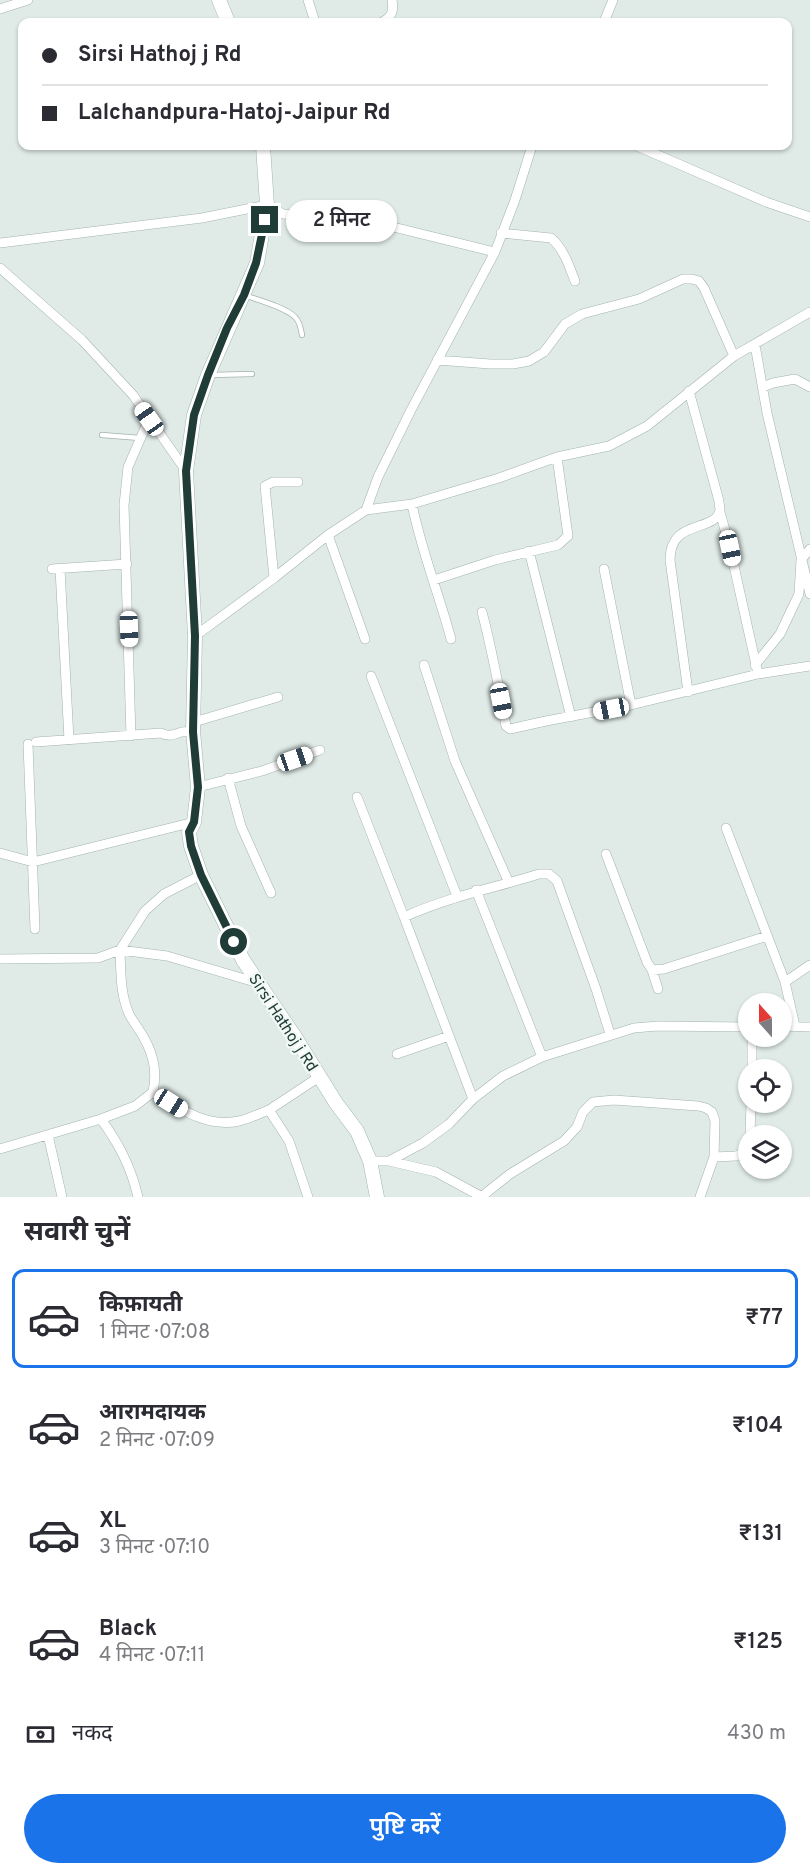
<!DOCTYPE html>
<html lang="hi">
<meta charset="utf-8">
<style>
:root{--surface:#fff;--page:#f7f7f7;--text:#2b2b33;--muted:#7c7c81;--line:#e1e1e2;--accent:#1a73e8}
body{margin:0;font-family:Overpass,"Noto Sans Devanagari",sans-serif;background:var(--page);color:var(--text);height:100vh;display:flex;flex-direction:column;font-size:22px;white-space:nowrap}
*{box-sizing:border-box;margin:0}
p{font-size:20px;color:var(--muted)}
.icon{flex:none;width:33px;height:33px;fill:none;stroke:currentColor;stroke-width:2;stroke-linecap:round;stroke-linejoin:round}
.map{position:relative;height:1197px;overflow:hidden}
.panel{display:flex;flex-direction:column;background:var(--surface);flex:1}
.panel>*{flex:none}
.guide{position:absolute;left:18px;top:18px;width:774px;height:132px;border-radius:12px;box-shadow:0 2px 4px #0004;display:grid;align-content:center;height:132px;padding:0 24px;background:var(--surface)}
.needle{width:39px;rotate:339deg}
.tools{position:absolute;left:738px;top:993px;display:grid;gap:12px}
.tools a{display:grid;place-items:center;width:54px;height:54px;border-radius:50%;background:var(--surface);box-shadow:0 2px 4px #0004;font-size:30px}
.end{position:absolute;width:27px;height:27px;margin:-14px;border:8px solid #203c36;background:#fff;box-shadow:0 0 0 3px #fff}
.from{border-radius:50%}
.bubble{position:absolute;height:42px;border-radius:21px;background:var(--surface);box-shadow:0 2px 4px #0004;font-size:20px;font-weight:600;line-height:42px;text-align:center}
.car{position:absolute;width:18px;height:36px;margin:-18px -9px;border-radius:8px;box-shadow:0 0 4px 2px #0007;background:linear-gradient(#fff 24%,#345 0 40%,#fff 0 76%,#345 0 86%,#fff 0)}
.guide b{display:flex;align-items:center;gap:21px;height:57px;font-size:22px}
.guide b+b{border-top:2px solid var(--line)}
.guide i{width:15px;height:15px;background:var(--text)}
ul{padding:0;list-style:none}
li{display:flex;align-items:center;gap:18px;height:99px;margin:0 12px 9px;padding:0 12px;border:3px solid transparent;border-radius:12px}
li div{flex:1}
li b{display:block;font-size:22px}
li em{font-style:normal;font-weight:600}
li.current{border-color:var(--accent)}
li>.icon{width:54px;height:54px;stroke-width:1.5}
h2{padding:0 24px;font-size:27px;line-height:72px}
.pay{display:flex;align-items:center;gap:15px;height:66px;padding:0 24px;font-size:22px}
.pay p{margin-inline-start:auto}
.button{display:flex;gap:12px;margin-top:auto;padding:12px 24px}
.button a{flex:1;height:69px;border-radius:36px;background:var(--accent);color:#fff;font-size:24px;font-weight:600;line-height:69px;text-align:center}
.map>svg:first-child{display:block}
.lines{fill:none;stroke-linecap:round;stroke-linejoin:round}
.lane-casing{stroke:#a3b3ae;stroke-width:6}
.street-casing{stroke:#a3b3ae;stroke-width:10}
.secondary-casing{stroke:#9eb7af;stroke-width:15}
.lane{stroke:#fff;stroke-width:4.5}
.street{stroke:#fff;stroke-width:9}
.secondary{stroke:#fff;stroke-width:14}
.route{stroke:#203c36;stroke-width:8}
.labels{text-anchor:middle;stroke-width:4.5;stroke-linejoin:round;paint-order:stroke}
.street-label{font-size:16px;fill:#203c36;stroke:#f1f8f5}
</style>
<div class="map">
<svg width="810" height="1197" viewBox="0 0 810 1197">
<rect width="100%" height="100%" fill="#e0ebe7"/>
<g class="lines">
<defs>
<path id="lane" d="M244,295C258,300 285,307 295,317C300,322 301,329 302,335
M210,375L252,374
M102,435L140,438"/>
<path id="street" d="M308,0L315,22
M0,9L28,0
M382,22C392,17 394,11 392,0
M604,22L613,0
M637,146L766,202L810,217
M501,233L551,238C564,249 569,266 575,281
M0,243L202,218L267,205L283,214L385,225L495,252
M0,268L82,340L133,395L186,471
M755,345L767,413L810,594
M437,360L490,364H513L529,361L544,352L565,324L582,314L639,299L683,279H692L699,281L704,288L734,356
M763,387L773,383L795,379L810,387
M412,504C421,550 439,594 451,639
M366,510L378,477L411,410L495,252L515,200L532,146
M720,512L730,548L758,674
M328,535L365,639
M529,551L571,717
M52,569L127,564
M60,569L69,740
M604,569L631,705
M274,578L265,486L273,482H298
M434,580L495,560L558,545L568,536L557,457
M482,612C492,649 499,688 506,726L510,729L546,721L631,705L758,674L810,666
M195,636L274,578L328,535L366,510L412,504L499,478L557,457L609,446L647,426L734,356L810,312
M424,665L455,761L509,883
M755,665L780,634L799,594L801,560L810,549
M371,676L457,896
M688,692L670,560C670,518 716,533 720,510C720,507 719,504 719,501L689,391
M194,722L278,697
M131,736L124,505L128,467L149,419
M36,742L161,733C169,737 171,735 179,733C183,731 189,732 193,731
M28,744L35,929
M228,778L241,826L271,893
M198,787L262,771L320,750
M357,797L404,917
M726,828L785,982L795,1026
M0,853L33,862L194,822
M606,854L647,962L652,970L664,969L767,936
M476,890L542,1057
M0,959L98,958L120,950L145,911L164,894L201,875
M652,970L658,989
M785,982L810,965
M782,1026L810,1027
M397,1054L449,1036
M752,1070V1036
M153,1092C179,1108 206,1128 239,1121C249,1119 260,1113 269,1110L289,1141L308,1197
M473,1099L404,917C448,897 494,888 539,874H549L557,881L596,989L610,1034
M269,1110L319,1077
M48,1135L62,1197
M750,1136L751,1102
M0,1149L101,1119
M714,1157L736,1156L748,1151
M370,1161H389L436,1172L482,1197
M389,1161L423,1143L449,1124L473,1099L503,1076L542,1057L634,1028L658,1026L748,1027
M138,1197C131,1167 119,1144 101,1119L135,1106L153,1092C157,1072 154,1056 144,1038C140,1030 133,1022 129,1014C120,993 121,972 120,950L167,956L258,983
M481,1197L510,1174L564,1141L577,1127L583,1112L593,1102L614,1100L698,1106L706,1108L712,1112L715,1121L714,1157L700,1197"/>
<path id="secondary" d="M219,0L228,22
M263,146L267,205L257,263L208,375L194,415L186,471L195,636L193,731L198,787L194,822L189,832L191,846L201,875L243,960L295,1037L336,1103L357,1131L370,1161L377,1197"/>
</defs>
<!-- lane casing -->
<use href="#lane" class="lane-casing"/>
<!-- street casing -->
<use href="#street" class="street-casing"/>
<!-- secondary casing -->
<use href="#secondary" class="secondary-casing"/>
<!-- lane -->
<use href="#lane" class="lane"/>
<!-- street -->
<use href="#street" class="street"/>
<!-- secondary -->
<use href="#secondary" class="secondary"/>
</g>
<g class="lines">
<!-- route -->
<path class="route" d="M234,942L201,875L191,846L189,832L194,822L198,787L193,732L195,636L186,471L194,415L208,375L227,328L244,295L256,263L265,220"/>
</g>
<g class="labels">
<!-- street labels -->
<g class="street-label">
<text transform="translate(284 1022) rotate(57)" y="6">Sirsi Hathoj j Rd</text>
</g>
</g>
</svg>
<div class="tools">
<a><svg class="needle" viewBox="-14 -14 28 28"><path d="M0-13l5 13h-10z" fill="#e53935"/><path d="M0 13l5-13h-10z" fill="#7c7c81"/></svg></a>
<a><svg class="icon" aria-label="locate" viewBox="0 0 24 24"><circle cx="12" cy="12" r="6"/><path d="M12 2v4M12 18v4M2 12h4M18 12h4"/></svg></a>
<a><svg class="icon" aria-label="layers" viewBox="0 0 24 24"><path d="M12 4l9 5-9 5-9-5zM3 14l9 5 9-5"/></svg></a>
</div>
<i class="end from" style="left:234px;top:942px"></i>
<i class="end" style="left:265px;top:220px"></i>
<div class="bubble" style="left:286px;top:200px;width:111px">2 मिनट</div>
<i class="car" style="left:149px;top:419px;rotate:325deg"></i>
<i class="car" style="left:730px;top:548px;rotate:168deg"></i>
<i class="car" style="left:129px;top:629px;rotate:178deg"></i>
<i class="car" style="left:501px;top:701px;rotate:169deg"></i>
<i class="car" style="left:611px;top:709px;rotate:259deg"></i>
<i class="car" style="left:295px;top:759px;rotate:71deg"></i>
<i class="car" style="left:171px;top:1103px;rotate:122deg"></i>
<div class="guide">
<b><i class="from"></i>Sirsi Hathoj j Rd</b>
<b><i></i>Lalchandpura-Hatoj-Jaipur Rd</b>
</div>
</div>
<section class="panel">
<h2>सवारी चुनें</h2>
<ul>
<li class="current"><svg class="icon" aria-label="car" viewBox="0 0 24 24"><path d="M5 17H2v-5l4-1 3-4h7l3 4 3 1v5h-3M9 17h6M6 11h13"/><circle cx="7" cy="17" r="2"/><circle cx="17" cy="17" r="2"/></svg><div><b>किफ़ायती</b><p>1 मिनट · 07:08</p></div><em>₹77</em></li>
<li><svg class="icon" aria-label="car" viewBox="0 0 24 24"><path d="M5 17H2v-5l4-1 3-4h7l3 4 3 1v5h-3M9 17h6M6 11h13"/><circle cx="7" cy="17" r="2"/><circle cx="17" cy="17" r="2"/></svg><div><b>आरामदायक</b><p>2 मिनट · 07:09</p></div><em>₹104</em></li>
<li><svg class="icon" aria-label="car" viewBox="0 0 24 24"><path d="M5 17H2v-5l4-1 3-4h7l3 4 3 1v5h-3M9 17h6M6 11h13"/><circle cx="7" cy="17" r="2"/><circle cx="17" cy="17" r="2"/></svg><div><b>XL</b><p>3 मिनट · 07:10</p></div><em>₹131</em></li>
<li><svg class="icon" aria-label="car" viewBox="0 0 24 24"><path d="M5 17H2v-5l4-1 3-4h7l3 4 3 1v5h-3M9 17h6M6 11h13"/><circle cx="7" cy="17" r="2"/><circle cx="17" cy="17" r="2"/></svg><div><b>Black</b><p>4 मिनट · 07:11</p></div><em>₹125</em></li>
</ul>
<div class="pay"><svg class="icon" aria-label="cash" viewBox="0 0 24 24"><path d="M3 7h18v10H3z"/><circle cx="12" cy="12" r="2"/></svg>नकद<p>430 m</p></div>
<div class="button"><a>पुष्टि करें</a></div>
</section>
